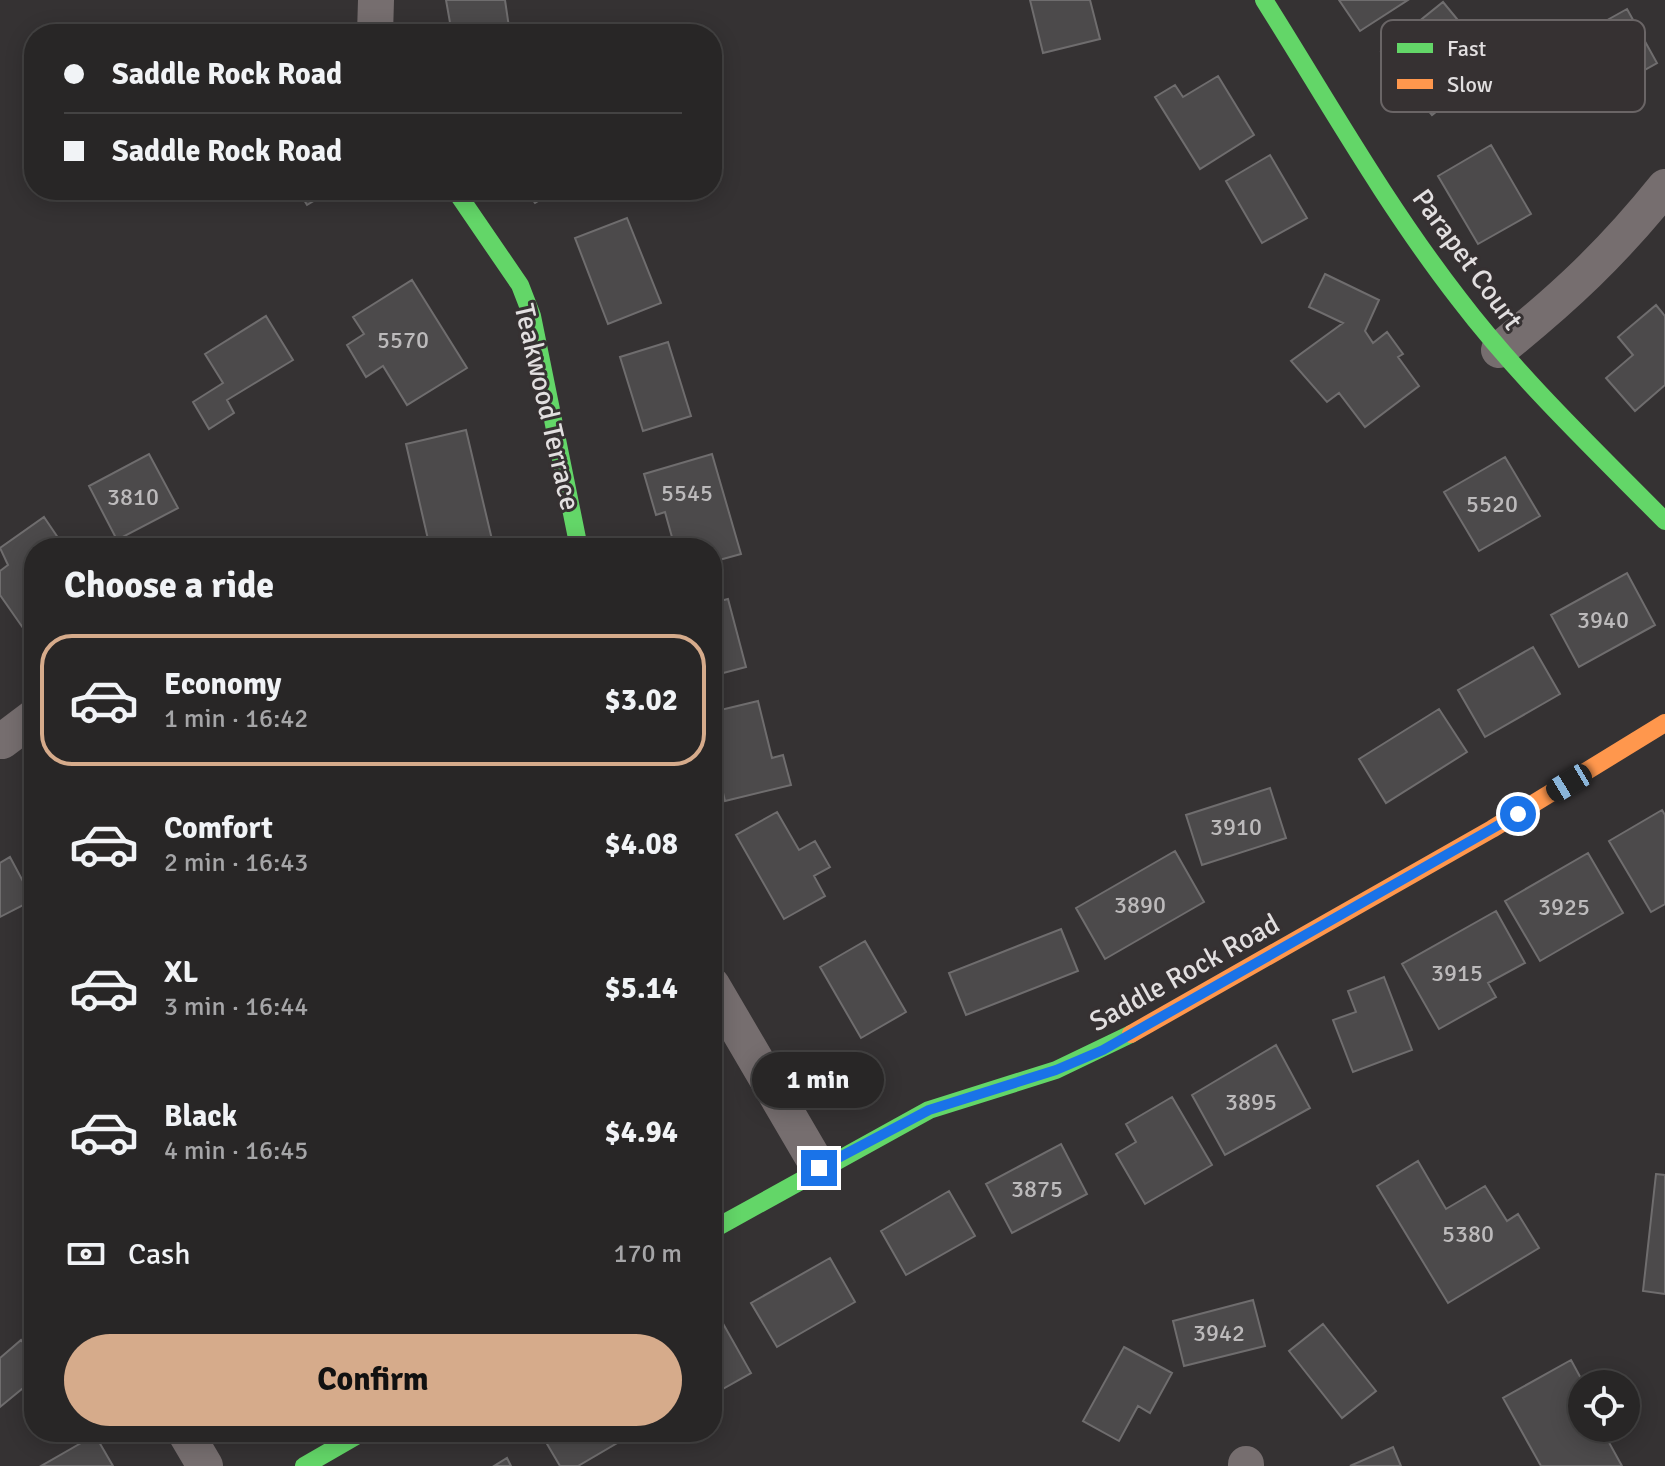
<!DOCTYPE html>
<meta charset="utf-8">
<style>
:root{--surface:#282626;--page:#343232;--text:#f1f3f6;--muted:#a5a5a7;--line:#444343;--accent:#d6ab8b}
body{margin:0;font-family:Signika,sans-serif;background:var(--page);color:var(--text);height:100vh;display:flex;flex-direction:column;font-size:30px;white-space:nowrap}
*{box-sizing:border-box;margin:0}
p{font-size:26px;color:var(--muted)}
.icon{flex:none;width:44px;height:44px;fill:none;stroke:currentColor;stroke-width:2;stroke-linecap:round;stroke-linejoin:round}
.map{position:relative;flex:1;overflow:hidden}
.side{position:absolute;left:24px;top:538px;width:698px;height:904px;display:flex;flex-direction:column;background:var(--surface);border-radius:32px;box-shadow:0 4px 20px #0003,0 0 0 2px var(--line)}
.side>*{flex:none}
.top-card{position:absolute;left:24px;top:24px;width:698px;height:176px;border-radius:32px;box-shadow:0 4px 20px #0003,0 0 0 2px var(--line);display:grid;align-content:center;height:176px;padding:0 40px;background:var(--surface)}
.controls{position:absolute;left:1568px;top:1370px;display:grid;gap:16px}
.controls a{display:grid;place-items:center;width:72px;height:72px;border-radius:50%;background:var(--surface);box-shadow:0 4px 20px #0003,0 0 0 2px var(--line);font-size:40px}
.end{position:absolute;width:36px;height:36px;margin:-18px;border:10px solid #1a73e8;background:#fff;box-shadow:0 0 0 4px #fff}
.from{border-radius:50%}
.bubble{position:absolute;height:56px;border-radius:28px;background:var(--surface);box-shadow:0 4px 20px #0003,0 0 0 2px var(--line);font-size:26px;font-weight:800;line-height:56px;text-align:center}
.car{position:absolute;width:24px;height:48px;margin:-24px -12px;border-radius:10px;box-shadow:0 0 6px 2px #0007;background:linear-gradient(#222 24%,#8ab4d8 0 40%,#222 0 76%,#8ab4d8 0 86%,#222 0)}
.top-card b{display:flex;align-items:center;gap:28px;height:76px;font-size:30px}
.top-card b+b{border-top:2px solid var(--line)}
.top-card i{width:20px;height:20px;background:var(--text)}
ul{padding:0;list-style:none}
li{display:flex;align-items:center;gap:24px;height:132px;margin:0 16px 12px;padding:0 24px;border:4px solid transparent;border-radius:32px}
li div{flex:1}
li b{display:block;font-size:30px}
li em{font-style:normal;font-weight:800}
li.on{border-color:var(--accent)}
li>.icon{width:72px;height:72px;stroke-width:1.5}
h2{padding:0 40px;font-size:36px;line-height:96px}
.pay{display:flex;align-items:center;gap:20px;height:88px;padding:0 40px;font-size:30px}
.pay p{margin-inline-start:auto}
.primary-button{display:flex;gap:16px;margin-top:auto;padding:16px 40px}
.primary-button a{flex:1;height:92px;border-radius:48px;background:var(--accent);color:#111;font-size:32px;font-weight:800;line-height:92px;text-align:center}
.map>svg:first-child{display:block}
.building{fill:#4c4a4b;stroke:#6f6d6e;stroke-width:2}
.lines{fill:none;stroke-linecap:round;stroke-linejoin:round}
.street{stroke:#766e6f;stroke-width:36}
.fast{stroke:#63d668;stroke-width:18}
.slow{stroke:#ff974d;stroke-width:18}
.route{stroke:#1a73e8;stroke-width:10}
.labels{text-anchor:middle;stroke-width:6;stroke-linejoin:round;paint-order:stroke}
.number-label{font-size:24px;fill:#bcbabb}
.street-label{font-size:28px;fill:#e2dfe0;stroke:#363132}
.key{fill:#363132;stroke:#6a6566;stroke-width:2}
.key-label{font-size:22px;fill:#e2dfe0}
</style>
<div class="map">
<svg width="1665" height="1466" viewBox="0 0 1665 1466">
<rect width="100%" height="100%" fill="#353233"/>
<!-- building -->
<path class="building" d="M446,0H505L510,34H452Z
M1030,0H1090L1100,39L1043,53Z
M1339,0H1408L1360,31Z
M1443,2L1495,65L1432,115L1381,52Z
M1627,9L1657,63L1582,105L1552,51Z
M1218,76L1254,135L1200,169L1155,97L1175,85L1183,97Z
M1491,145L1531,214L1478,244L1438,176Z
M1270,155L1307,218L1262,243L1226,181Z
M298,190H332L307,205Z
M526,190H556L535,203Z
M627,218L661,303L608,324L575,238Z
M1325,274L1379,300L1365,331L1373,343L1387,332L1403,354L1398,357L1419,386L1365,427L1339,393L1327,402L1291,361L1343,323L1309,307Z
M412,280L467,368L407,405L383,366L366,377L347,345L364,334L353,317Z
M1656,305L1665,316V385L1635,411L1606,378L1633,355L1618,337Z
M266,316L293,360L227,400L234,413L209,429L193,402L223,383L205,354Z
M668,342L691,416L643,431L620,357Z
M466,430L494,548H430L406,444Z
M149,454L178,508L117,540L89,486Z
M712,454L741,554L712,562V548H675L665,512L656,515L644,474Z
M1505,457L1540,516L1479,551L1444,492Z
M44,517L65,548H34V621L23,628L0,595V571L8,565L0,548Z
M1627,573L1655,625L1579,667L1551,615Z
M728,599L746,667L712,676V603Z
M1533,647L1560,694L1485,737L1458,690Z
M758,701L772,758L783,755L791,785L725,801L712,747V712Z
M1439,709L1467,752L1386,803L1359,759Z
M1270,788L1286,838L1202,865L1186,815Z
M1662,810L1665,815V904L1651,912L1609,841Z
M777,812L799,850L815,841L830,867L814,876L825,896L784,919L736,835Z
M1175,851L1204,902L1105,959L1076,908Z
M1588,853L1623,913L1540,961L1505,901Z
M10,857L33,900L0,917V863Z
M1496,911L1525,963L1488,983L1496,997L1439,1029L1402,964Z
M1061,929L1078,971L966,1015L949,973Z
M865,941L906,1012L861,1038L820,967Z
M1384,977L1412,1050L1353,1072L1333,1020L1356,1012L1348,991Z
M1276,1045L1310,1108L1225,1155L1192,1095Z
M1172,1097L1212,1165L1145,1204L1116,1154L1136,1142L1126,1124Z
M1061,1144L1087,1194L1012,1233L986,1184Z
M1418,1161L1446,1209L1485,1186L1507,1221L1518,1214L1539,1248L1448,1303L1377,1186Z
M1656,1174L1665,1175V1294L1643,1291Z
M949,1191L975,1236L906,1275L881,1231Z
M830,1258L855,1302L777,1347L751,1303Z
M1253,1300L1265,1346L1184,1366L1173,1321Z
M721,1320L751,1373L712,1395V1325Z
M1323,1324L1376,1391L1342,1418L1289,1351Z
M21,1340L34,1355V1379L0,1407V1358Z
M1124,1347L1172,1373L1150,1413L1138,1406L1119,1441L1083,1421Z
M1571,1360L1584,1384L1582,1428H1601L1622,1466H1541L1503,1398Z
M540,1432H636L578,1466H560Z
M95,1435L113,1466H41Z
M1393,1447L1401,1466H1350Z
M507,1458L511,1466H494Z"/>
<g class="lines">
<!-- street -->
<path class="street" d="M375,34L376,0
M1499,350C1565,297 1612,253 1665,187
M2,741L34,717
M712,985L819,1168
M185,1432L205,1466
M1246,1464V1466"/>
<!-- fast -->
<path class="fast" d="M1264,0C1327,100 1386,205 1459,299C1520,379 1594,449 1665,521
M455,190L520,285L532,316L579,548
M712,1230L929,1110L1056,1070L1131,1034
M304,1466L363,1432"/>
<!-- slow -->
<path class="slow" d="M1131,1034L1492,829L1665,723"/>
</g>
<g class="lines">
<!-- route -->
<path class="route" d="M819,1168L929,1110L1056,1070L1103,1050L1518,814"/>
</g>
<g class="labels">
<!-- number labels -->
<g class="number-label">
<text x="403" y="348">5570</text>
<text x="687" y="501">5545</text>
<text x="133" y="505">3810</text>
<text x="1492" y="512">5520</text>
<text x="1603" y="628">3940</text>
<text x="1236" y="835">3910</text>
<text x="1140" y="913">3890</text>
<text x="1564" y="915">3925</text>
<text x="1457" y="981">3915</text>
<text x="1251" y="1110">3895</text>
<text x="1037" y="1197">3875</text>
<text x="1468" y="1242">5380</text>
<text x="1219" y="1341">3942</text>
</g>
<!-- street labels -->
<g class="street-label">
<text transform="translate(1468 259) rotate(54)" y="10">Parapet Court</text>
<text transform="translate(548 407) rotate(77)" y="10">Teakwood Terrace</text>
<text transform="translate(1184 972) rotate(-29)" y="10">Saddle Rock Road</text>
</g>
</g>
<!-- legend -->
<rect x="1381" y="20" width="264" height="92" rx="12" class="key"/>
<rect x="1397" y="43" width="36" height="10" fill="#63d668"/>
<rect x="1397" y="79" width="36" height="10" fill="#ff974d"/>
<g class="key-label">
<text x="1447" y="56">Fast</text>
<text x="1447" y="92">Slow</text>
</g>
</svg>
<div class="controls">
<a><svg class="icon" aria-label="locate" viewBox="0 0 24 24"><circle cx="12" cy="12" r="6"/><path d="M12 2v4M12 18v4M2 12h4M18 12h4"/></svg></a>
</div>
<i class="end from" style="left:1518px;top:814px"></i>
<i class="end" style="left:819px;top:1168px"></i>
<div class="bubble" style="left:752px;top:1052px;width:132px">1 min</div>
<i class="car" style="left:1569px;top:783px;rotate:239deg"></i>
<div class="top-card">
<b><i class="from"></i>Saddle Rock Road</b>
<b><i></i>Saddle Rock Road</b>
</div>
<section class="side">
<h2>Choose a ride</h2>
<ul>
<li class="on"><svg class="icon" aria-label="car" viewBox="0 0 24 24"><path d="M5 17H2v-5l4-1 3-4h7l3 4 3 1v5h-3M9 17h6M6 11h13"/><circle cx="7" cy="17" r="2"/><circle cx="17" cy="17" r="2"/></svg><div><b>Economy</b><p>1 min · 16:42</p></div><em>$3.02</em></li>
<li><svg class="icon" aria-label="car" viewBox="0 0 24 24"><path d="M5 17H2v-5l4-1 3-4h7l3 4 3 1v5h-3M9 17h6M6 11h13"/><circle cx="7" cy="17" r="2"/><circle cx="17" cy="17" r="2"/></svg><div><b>Comfort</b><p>2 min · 16:43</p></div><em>$4.08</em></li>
<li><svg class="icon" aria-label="car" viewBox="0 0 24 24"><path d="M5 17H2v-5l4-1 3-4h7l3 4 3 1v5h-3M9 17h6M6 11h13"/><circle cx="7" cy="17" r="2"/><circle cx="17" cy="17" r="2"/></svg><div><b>XL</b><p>3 min · 16:44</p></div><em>$5.14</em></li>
<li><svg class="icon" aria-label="car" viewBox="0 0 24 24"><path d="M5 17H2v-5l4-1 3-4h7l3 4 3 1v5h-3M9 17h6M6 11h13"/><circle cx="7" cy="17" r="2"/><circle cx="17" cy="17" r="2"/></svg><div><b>Black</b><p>4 min · 16:45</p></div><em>$4.94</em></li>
</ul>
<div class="pay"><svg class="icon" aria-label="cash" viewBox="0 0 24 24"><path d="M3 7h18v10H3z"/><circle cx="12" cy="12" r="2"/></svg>Cash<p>170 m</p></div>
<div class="primary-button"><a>Confirm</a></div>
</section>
</div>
